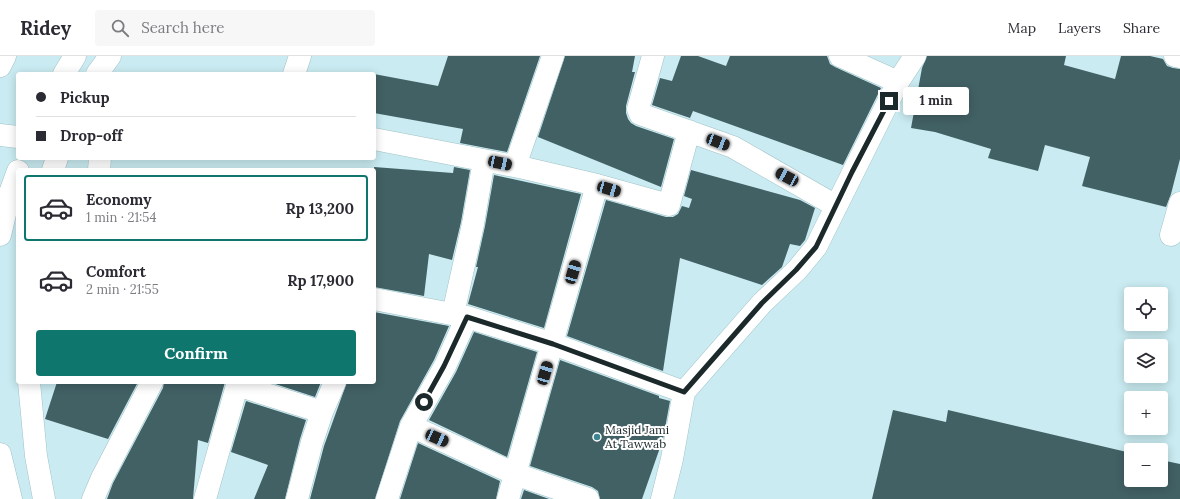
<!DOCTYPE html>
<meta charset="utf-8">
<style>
:root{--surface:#fff;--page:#f7f7f7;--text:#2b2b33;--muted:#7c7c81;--line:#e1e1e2;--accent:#0f766e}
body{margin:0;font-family:Lora,serif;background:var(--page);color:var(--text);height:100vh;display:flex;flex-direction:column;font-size:15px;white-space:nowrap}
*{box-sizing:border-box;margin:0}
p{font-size:13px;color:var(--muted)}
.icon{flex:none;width:22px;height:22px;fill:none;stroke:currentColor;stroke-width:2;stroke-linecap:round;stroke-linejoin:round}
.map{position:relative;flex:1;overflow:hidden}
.panel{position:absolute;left:16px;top:112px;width:360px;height:216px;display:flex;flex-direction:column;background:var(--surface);border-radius:4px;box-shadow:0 2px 10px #0003}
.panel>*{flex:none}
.hud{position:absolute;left:16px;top:16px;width:360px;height:88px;border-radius:4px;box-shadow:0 2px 10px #0003;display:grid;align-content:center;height:88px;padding:0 20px;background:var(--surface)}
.fabs{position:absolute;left:1124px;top:231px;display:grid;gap:8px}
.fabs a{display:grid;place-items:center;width:44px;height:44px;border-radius:4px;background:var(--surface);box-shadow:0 2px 10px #0003;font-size:20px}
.end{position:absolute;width:18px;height:18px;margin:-9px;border:5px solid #1c292b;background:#fff;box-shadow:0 0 0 2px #fff}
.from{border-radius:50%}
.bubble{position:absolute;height:28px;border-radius:4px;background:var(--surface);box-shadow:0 2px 10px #0003;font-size:13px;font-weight:800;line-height:28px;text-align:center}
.car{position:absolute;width:12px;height:24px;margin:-12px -6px;border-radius:5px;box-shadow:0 0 3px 1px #0007;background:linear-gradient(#222 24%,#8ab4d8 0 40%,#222 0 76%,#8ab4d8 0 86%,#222 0)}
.hud b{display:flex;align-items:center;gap:14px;height:38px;font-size:15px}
.hud b+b{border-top:1px solid var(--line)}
.hud i{width:10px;height:10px;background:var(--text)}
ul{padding:7px 0 0;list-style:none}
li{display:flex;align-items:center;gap:12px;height:66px;margin:0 8px 6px;padding:0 12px;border:2px solid transparent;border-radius:4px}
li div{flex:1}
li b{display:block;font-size:15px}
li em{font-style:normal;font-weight:800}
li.active{border-color:var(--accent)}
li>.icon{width:36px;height:36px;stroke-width:1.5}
.cta{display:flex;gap:8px;margin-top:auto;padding:8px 20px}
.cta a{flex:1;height:46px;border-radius:4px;background:var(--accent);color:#fff;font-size:16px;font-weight:800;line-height:46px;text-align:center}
header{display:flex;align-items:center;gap:24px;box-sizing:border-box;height:56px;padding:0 20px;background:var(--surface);border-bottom:1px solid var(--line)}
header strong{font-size:19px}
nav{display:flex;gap:22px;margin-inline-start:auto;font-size:14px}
.search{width:280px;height:36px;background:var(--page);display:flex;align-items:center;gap:10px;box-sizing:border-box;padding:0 14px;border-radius:4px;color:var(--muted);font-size:15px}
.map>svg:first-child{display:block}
.building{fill:#426165}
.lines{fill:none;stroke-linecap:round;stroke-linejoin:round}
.minor-casing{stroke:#a1c2c7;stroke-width:23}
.highway-casing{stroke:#a1c2c7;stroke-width:23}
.minor{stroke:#fff;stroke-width:22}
.highway{stroke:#fff;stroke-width:22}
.route{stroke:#1c292b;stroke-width:5}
.poi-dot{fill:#3e858f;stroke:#fff;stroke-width:1.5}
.labels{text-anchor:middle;stroke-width:4;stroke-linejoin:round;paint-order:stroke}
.poi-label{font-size:12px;fill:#1c292b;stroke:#fff;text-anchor:start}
</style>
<header>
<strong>Ridey</strong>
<div class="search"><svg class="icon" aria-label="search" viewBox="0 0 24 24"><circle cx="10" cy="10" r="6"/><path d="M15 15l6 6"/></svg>Search here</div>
<nav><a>Map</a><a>Layers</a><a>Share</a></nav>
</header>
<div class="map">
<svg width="1180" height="443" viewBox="0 0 1180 443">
<rect width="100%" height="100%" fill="#c9ebf1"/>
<!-- building -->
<path class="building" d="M448,0H540L507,96L460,87L463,73L374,57V18L438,30Z
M565,0H635L632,16H635L626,50V57L628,63L631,67L636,70L674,83L661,131L538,81Z
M681,0H698L726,10L730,0H827L830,8L835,11L881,32L843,109L693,55L690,62L652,49L660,22L672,25Z
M927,0H1066L1064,9L1115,23L1121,0H1150L1163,3L1167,10L1173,12L1180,13V103L1171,138L1166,151L1082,130L1090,101L1045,89L1038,115L988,102L991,93L935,76L911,72L922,12Z
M374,111L453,117L454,111L470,114L461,166L452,204L429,198L424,240L374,231Z
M691,114L800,144L815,152L805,184L800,190L790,188L782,211L762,229L680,202L663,315L567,280L606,144L666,161H673L678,158L682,150L689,152L692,143L684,140Z
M494,119L581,138L544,272L468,248L478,211H476L485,170Z
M374,256L449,270L434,304L400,365L375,443H310L324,390L347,326H374Z
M474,276L537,296L507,401L429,364L456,316Z
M560,304L659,340V342L670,345L663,383L642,443H600L598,435L592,431L530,410Z
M57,326H138L108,383L45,363Z
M164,326H225L208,387L198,384L193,443H107L113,427L163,332Z
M269,326H321L315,341Z
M246,345L306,364L300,383L285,443H254L268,409L231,396Z
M893,354L946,366L948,354L1131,397V424H1161V404L1180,408V443H872Z
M418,387L500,425L496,443H400Z
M524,434L549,443H521Z"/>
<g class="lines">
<defs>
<path id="minor" d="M653,0L638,53L640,58L733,91L836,150
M840,0L898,26
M1175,0L1180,1
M97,18L110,0
M294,18L300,0
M0,79L18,81
M374,83L524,112L597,129L669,149L689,75
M515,110L553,0
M53,114L57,102
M99,114L100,102
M1171,179L1180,147
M374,243L467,261L553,288L684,336
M453,258L473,168L484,104
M29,326L36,400L44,443
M237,329L322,356
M411,370L515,418L588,443
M93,443L102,422L152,326
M205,443L238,326
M297,443L312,386L322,356L335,326
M387,443L411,370L445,310L467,261
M508,443L597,129
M662,443L672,403L684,336L762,247L797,214L816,191L898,26L915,0"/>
<path id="highway" d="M0,10L5,0
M64,18L75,0
M0,179L10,137L18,115
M0,398L11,443"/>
</defs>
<!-- minor casing -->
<use href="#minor" class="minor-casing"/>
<!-- highway casing -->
<use href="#highway" class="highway-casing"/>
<!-- minor -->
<use href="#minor" class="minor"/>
<!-- highway -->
<use href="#highway" class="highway"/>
</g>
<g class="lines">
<!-- route -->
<path class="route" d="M424,346L444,310L467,261L553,288L684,336L762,247L796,214L816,191L852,116L889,45"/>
</g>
<!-- markers -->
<circle class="poi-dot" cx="597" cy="381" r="4"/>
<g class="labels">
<!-- poi labels -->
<g class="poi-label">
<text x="605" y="378">Masjid Jami<tspan x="605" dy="14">At Tawwab</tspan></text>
</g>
</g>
</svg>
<div class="fabs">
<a><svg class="icon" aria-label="locate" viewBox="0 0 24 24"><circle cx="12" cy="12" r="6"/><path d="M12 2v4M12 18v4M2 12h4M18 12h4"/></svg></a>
<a><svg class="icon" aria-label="layers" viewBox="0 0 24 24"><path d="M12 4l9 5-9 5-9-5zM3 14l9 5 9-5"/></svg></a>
<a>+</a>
<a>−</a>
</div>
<i class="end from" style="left:424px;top:346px"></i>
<i class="end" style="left:889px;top:45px"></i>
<div class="bubble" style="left:903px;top:31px;width:66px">1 min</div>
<i class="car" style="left:718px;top:86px;rotate:111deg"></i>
<i class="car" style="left:500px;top:107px;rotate:102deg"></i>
<i class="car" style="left:787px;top:121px;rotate:298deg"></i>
<i class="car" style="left:609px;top:133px;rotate:106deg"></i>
<i class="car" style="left:573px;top:216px;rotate:16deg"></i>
<i class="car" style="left:545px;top:317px;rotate:16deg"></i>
<i class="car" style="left:437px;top:382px;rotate:114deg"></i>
<div class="hud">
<b><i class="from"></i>Pickup</b>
<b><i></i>Drop-off</b>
</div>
<section class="panel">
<ul>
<li class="active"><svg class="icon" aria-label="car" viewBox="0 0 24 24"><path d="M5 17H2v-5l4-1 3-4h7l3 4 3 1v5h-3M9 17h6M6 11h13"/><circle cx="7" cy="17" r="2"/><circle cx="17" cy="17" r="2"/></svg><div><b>Economy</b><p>1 min · 21:54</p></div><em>Rp 13,200</em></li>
<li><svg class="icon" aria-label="car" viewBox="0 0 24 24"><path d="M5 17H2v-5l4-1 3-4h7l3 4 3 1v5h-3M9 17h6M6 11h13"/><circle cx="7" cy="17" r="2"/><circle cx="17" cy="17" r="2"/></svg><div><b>Comfort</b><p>2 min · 21:55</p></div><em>Rp 17,900</em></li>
</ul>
<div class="cta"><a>Confirm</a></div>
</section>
</div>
